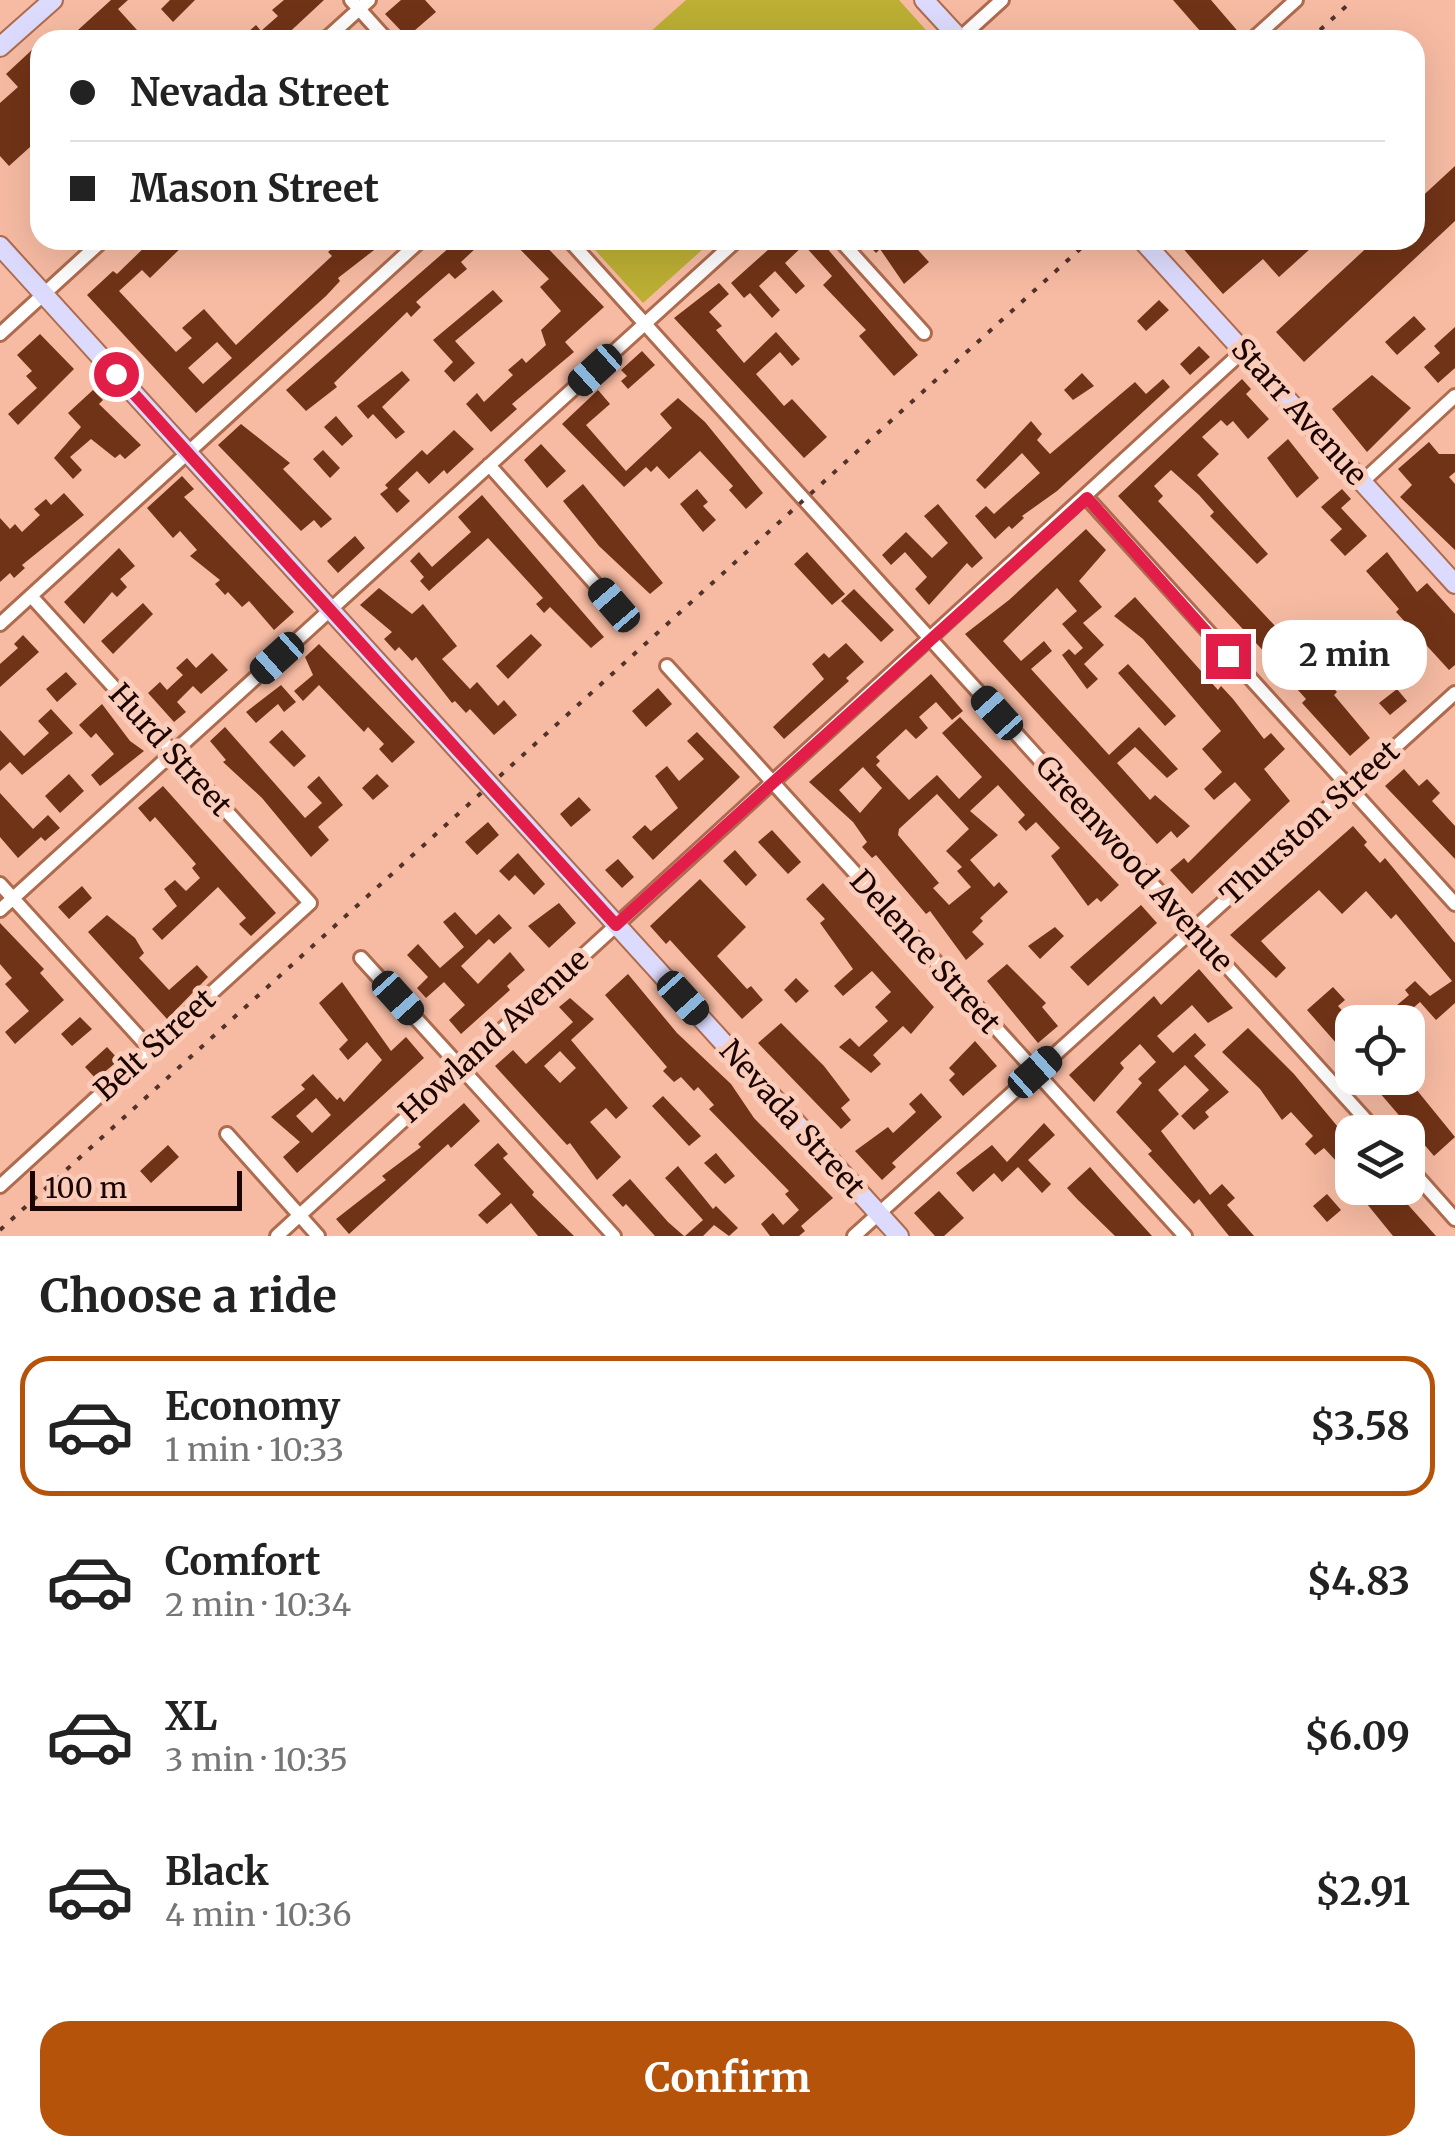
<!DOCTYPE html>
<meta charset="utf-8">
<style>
:root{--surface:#fff;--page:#f6f6f6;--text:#222;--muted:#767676;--line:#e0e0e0;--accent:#b45309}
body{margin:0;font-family:Merriweather,serif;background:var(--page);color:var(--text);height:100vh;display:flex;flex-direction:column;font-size:38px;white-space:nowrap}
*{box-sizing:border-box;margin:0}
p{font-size:32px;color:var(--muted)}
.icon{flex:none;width:55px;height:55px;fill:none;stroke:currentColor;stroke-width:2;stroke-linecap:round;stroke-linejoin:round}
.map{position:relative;height:1236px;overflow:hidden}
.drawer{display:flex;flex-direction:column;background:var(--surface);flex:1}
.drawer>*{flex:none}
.hud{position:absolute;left:30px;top:30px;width:1395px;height:220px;border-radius:30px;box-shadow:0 10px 40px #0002;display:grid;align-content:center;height:220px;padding:0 40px;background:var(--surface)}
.tools{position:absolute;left:1335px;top:1005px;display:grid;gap:20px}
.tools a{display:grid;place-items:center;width:90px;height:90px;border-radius:20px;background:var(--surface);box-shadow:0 10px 40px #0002;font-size:50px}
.scale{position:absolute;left:30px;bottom:25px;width:212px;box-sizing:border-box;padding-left:10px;border:5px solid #1c0400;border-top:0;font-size:28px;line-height:35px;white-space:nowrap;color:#1c0400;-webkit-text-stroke:8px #faccba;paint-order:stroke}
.end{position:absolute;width:45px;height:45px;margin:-22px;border:12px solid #e11d48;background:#fff;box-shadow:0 0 0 5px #fff}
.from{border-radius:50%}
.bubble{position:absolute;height:70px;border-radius:30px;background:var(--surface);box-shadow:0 10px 40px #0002;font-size:32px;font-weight:700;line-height:70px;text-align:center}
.car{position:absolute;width:30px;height:60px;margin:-30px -15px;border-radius:12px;box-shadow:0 0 8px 2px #0007;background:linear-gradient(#222 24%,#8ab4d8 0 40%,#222 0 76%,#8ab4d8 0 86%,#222 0)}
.hud b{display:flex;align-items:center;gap:35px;height:95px;font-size:38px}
.hud b+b{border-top:2px solid var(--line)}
.hud i{width:25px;height:25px;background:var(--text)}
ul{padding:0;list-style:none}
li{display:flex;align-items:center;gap:30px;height:140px;margin:0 20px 15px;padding:0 20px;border:5px solid transparent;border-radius:30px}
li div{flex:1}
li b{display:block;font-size:38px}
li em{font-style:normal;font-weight:700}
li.selected{border-color:var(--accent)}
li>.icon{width:90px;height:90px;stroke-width:1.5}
h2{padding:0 40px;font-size:45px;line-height:120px}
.cta{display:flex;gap:20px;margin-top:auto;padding:20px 40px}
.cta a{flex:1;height:115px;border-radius:30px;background:var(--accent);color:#fff;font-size:40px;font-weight:700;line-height:115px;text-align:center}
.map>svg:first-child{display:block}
.green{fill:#bcaf34}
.building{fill:#713317;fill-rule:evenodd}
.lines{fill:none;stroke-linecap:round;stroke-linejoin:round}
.street-casing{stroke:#af6b4e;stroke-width:18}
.secondary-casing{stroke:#af6b4e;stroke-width:22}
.street{stroke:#fff;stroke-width:12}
.secondary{stroke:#dcdbfd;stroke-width:18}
.rail{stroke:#533229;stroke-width:4;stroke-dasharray:5 10;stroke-linecap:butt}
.route{stroke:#e11d48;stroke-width:12}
.labels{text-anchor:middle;stroke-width:10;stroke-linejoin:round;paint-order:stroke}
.street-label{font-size:30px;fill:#1c0400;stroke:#faccba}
</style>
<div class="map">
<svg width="1455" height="1236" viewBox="0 0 1455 1236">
<rect width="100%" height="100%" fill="#f7bba3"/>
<!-- green -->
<path class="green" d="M686,0H899L934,39L641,40Z
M586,240H713L643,303Z"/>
<!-- building -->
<path class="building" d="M111,0H128L118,9L146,40H67Z
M170,0H195L173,22L161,9Z
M284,0H324L281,40H239L256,25L261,31L278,16L272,10Z
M401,0H425L436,12L407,37L385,14Z
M1173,0H1211L1241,35L1236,40H1208Z
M34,48L40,55V138L9,166L0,156V103L18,87L6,74Z
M1455,166V221L1304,362L1276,332L1375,240H1415V203Z
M152,240H189L150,278L142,270L119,291L176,352L192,338L182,328L204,309L236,345L332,256L328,252L341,240H387L338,278L340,281L326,296L196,413L87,295L113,271L117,274ZM217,342L232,358L203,384L188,368Z
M458,240H469L476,248L461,262L467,269L455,279L449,273L434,286L416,302L421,307L411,317L407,312L334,383L337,387L306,411L286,390Z
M511,240H540L604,307L565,342L574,352L512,404L517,409L491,432L466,404L477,393L484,402L513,375L508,370L522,358L526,363L546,345L541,330L561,311L540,287L549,279Z
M779,240H820L918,355L894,376L859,336L866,330L823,285L832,276L804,245L785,263L805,286L796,294L775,271L759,286L780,310L772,318L750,293L744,298L731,283Z
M864,240H909L929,262L904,284L880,249L876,253Z
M1186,240H1320L1279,277L1263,259L1223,294L1180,245Z
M719,283L729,294L709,312L722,326L716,330L744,363L776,332L800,359L792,366L780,352L756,374L784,406L792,399L827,437L804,458L674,318Z
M493,290L503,301L455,341L475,363L454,382L444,371L453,362L433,340Z
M1159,300L1169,310L1146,331L1137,321Z
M1414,316L1426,329L1397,355L1385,342Z
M1455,327V368L1438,383L1424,367L1440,353L1434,346Z
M40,334L74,369L18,425L8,414L37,388L26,376L32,371L17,355Z
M1199,346L1210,357L1190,375L1180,364Z
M642,351L655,365L628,389L621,381L627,376L621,370Z
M402,371L410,380L382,407L405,432L396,439L373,414L368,419L357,406Z
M1082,373L1094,386L1073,400L1064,390Z
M1372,375L1411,408L1367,452L1332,409Z
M1163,379L1170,387L1057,491L1022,516L1024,518L1012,529L1009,526L995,539L975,516L986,506L994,514L1040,473L1022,453L985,489L976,480L1031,421L1042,434L1037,440L1050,454L1135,382L1146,394Z
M1242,379L1251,389L1246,394L1269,419L1248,439L1233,421L1227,426L1221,420L1202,437L1219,454L1197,475L1268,554L1257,564L1210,516L1214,512L1199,495L1171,470L1154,486L1163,496L1158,501L1337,692L1334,695L1370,738L1350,756L1302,703L1306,699L1281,671L1276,675L1266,664L1271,659L1118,496Z
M93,390L103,400L99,404L141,445L125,459L120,454L115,458L91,439L70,457L82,470L73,479L54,458L81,427L68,413Z
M598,390L610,404L586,425L626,471L672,428L660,414L678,398L705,422L763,493L746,509L729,490L733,486L700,451L669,479L657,466L651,472L646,467L624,487L562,424Z
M336,416L353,436L342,446L324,427Z
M241,424L290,463L283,469L332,519L321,528L314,520L301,531L218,445Z
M454,430L474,449L447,474L444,470L429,484L417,471L398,489L410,501L397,513L380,494L388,488L385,485L422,450L427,455Z
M1288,439L1319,478L1297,498L1267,458Z
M1429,442L1439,454H1455V472L1449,477L1455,484V550L1400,497L1412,485L1398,469Z
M541,444L566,471L547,488L524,460Z
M323,450L340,468L330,478L313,459Z
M182,476L194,489L184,497L294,612L274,630L249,601L242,607L228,592L225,595L215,584L220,580L190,556L197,550L180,531L173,538L147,508Z
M583,484L663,583L650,594L599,546L563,501Z
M697,489L708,502L703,506L716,520L703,532L680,504Z
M1342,489L1351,499L1341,508L1367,536L1345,556L1330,540L1342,529L1321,507Z
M64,493L84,515L22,565L25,568L14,578L10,573L0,582V518L10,529L15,524L22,532L40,515L34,509L46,499L51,505Z
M482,495L604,637L591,648L550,607L544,613L536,604L543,598L488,538L429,591L420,581L424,577L410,561L419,552L432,567L471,532L458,517Z
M938,504L983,558L972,568L967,563L929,605L915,589L927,577L905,552L891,565L882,555L906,532L932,558L948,543L924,516Z
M1086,529L1106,550L1079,581L1102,607L1083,623L1104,645L1084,664L1098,679L1087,689L1062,655L1069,649L1075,655L1083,648L1062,624L1077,611L1057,588L1003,641L1021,661L1044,641L1052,651L1031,669L1109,755L1139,727L1178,769L1167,778L1135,747L1117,763L1150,800L1155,795L1190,826L1177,838L1171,831L1157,844L965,634L1009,600Z
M355,536L365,548L338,573L327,561Z
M119,548L135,566L120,579L127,587L117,597L112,592L84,624L64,602Z
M807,552L845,594L832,605L794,564Z
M1387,552L1417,592L1427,583L1455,614V665L1449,670L1396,612L1399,609L1366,571Z
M379,588L412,614L423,604L457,646L442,659L470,689L477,682L498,706L504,700L517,715L494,735L470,709L466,713L455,701L452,703L416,657L412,661L399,647L395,651L384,639L392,632L360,605Z
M854,589L894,630L881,642L841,601Z
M1135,597L1218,690L1221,686L1233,699L1264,739L1271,733L1285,749L1264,769L1290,801L1192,894L1170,870L1184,858L1188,863L1251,800L1235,782L1214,800L1204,789L1222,772L1202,749L1221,731L1143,639L1114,616Z
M143,603L153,614L113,654L101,641Z
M531,634L542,645L508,679L496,666Z
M23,635L39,652L0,687V664L18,648L14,644Z
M846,643L864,662L846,678L849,681L784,739L773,727L824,679L812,664L824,653L829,658Z
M319,644L415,742L392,763L379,749L384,744L368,727L364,732L319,685L303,701L294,691L313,675L305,657Z
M212,653L228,670L201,694L193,686L177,702L186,712L174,722L148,693L160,682L167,690L183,675L176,668L187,658L196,668Z
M1128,664L1176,716L1165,726L1118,673Z
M66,672L77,684L57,702L46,689Z
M931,674L963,711L952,720L936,702L919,717L928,728L916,739L906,729L876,757L880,761L876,765L909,800L937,775L959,799L982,777L942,733L960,717L1119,885L1101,902L1097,898L1088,906L1051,856L1060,848L1036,822L1026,831L1018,822L1025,815L998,785L970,811L998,835L970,860L994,887L999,882L1008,892L980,918L983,921L972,932L984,944L966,960L930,911L926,914L876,855L872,858L862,847L867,842L853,822L809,782ZM863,767L882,788L860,813L839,790ZM937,794L969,829L946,851L962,867L957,871L971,887L949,905L933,888L939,883L898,835L899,829Z
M281,685L296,702L284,712L278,704L256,723L246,712Z
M658,688L672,704L646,727L632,711Z
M1397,689L1407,701L1390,715L1379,703Z
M102,704L130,741L144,751L100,786L91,775L114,754L96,733L91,738L79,725Z
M51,709L73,733L22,775L10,762L0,771V730L24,756L49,733L38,721Z
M225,727L305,818L322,803L307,787L319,776L343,805L318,827L329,840L311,857L262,798L223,762L226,760L210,741Z
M282,730L306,756L294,767L269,742Z
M697,732L740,777L653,860L632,837L645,825L651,831L678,808L655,776L667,766L679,781L704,759L687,741Z
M1404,769L1419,786L1427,779L1440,793L1432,801L1455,826V859L1385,786Z
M69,774L84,791L60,813L45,796Z
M377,774L389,786L373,800L362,788Z
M163,786L276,913L251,936L239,924L246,918L218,887L162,940L152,929L177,906L164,889L175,880L186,891L200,878L192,868L196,864L155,817L150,822L138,808Z
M0,793L33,829L48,815L60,828L45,841L41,837L18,858L0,837Z
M579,797L591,810L571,827L560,814Z
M488,822L499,835L477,855L465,842Z
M1353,826L1367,842L1364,845L1380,863L1385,858L1455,943V1003L1436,1020L1420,1002L1397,1022H1377L1409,995L1405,990L1415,981L1430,996L1452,981L1396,914L1391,919L1366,891L1342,914L1319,890L1261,941L1286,968L1276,978L1230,935Z
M772,830L801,862L788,874L758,842Z
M735,850L757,875L746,886L723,861Z
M518,853L545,884L534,895L515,875L509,881L499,871Z
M618,859L634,877L622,888L605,870Z
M700,879L746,927L717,956L747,989L751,986L763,1000L742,1019L670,940L666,944L650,926Z
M823,883L934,1007L911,1034L903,1026L873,1055L881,1064L871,1073L839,1047L850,1038L859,1047L888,1021L875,1007L891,992L872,971L843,996L834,986L853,969L820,923L825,919L806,899Z
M82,886L92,898L69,919L58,907Z
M559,903L576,923L549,948L528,926Z
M1141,905L1157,923L1088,986L1070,967Z
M455,912L476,935L499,914L512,928L494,944L489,939L461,966L478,984L510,952L525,970L507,986L510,990L461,1034L449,1020L465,1005L444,982L426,998L417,988L428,977L407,955L418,944L440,968L464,947L443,922Z
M107,915L135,938L144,953L139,958L169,990L197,965L208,977L167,1019L88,932Z
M0,923L44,969L40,973L64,1000L15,1044L5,1032L29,1011L5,984L12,978L0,964Z
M1055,927L1064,936L1040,959L1028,946Z
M1007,964L1046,1003L1042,1007L1058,1026L1038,1043L987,981Z
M1199,969L1233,1008L1208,1023L1192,1005L1157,1036L1173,1053L1195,1033L1206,1045L1194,1056L1229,1092L1205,1112L1209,1117L1194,1130L1181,1116L1209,1090L1185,1065L1158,1090L1179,1114L1161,1131L1210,1195L1222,1184L1235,1198L1227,1205L1254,1236H1229L1199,1199L1194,1204L1148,1154L1152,1151L1116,1112L1142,1083L1138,1079L1156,1062L1140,1044L1120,1063L1124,1068L1094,1102L1069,1075L1154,996L1161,1005Z
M628,974L677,1033L731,1084L754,1118L833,1198L801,1226L805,1231L799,1236H770L761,1224L773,1213L783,1225L799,1210L785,1194L789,1191L709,1109L714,1105L698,1087L694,1091L681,1077L674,1082L663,1071L667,1067L605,995Z
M796,978L809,991L796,1003L784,990Z
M342,982L391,1051L406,1037L424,1058L297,1173L283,1157L300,1142L271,1117L305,1089L301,1085L313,1074L337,1100L340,1097L344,1102L382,1060L367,1042L348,1060L339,1049L348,1040L319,1003ZM316,1098L331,1115L312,1133L296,1116Z
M1333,987L1345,1000L1338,1006L1352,1021V1061L1307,1010Z
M570,998L594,1019L571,1040L628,1108L616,1119L606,1108L590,1122L621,1157L597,1180L570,1143L567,1145L495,1066L513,1050L526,1064L573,1022L559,1007ZM560,1051L576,1068L560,1083L544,1066Z
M80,1017L92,1029L72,1046L61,1034Z
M781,1023L824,1066L850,1100L841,1108L851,1120L841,1129L758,1043Z
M1248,1028L1294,1074L1352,1144V1178L1324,1148L1315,1155L1305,1144L1313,1136L1291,1112L1282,1120L1260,1089L1222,1052Z
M975,1041L997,1066L963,1096L949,1080L955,1074L949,1068Z
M107,1047L119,1060L96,1079L85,1067Z
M1367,1078H1407L1455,1137L1434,1156Z
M921,1093L942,1117L892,1163L896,1167L882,1180L855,1151L888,1127L893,1133L916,1112L909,1104Z
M663,1096L701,1136L689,1146L652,1106Z
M464,1103L480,1121L451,1148L448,1144L349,1234L336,1219L386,1180L382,1176L421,1147L418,1144Z
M1044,1123L1055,1135L1028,1160L1051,1184L1042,1193L1018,1167L1002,1182L994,1173L973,1192L956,1173L992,1145L1007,1162Z
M498,1143L508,1154L503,1158L534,1192L532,1195L574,1236H538L511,1203L487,1224L478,1215L501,1194L474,1165Z
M168,1145L179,1157L151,1183L140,1171Z
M716,1153L735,1176L725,1184L704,1163Z
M678,1166L713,1209L716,1206L738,1228L729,1236L714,1225L703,1236H685L703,1220L665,1178Z
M1090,1167L1103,1182L1152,1236H1115L1077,1199L1067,1188Z
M630,1179L668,1222L684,1236H655L626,1204L623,1207L612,1195Z
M1354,1188H1393L1436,1236H1393Z
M939,1191L964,1218L944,1236H935L914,1213Z
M1327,1194L1341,1210L1327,1222L1313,1206Z"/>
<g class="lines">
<defs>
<path id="street" d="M351,0L387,40
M325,40L369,0
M958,40L1002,0
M1252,40L1296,0
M569,240L1377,1132
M840,240L924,333
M0,334L103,240
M489,465L614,605
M1362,482L1455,396
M1087,498L1455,904
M0,624L421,240
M667,666L1185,1236
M0,884L150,1049
M0,910L737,240
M361,958L614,1236
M227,1134L318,1236
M1408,1166L1455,1219
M0,1186L310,903L31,596
M277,1236L1243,351
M854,1236L1455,693"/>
<path id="secondary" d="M924,0L961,40
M0,47L53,0
M1142,240L1455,584
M0,246L899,1236"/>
</defs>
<!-- street casing -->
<use href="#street" class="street-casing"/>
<!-- secondary casing -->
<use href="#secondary" class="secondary-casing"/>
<!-- street -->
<use href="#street" class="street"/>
<!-- secondary -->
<use href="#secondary" class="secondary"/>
<!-- rail -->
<path class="rail" d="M1309,40L1353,0
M0,1230L1090,240"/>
</g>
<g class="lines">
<!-- route -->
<path class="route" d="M116,374L616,925L1087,498L1228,656"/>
</g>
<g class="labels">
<!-- street labels -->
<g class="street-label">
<text transform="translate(1299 412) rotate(48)" y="10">Starr Avenue</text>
<text transform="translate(170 750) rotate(48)" y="10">Hurd Street</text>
<text transform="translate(1310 823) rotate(-42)" y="10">Thurston Street</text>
<text transform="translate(1134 864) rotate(48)" y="10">Greenwood Avenue</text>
<text transform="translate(925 952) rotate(48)" y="10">Delence Street</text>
<text transform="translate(494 1036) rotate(-42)" y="10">Howland Avenue</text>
<text transform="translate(155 1045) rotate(-42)" y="10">Belt Street</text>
<text transform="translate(792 1119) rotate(48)" y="10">Nevada Street</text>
</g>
</g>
</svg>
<div class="tools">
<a><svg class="icon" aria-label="locate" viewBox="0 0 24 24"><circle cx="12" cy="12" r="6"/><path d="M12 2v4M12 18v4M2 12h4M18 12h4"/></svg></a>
<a><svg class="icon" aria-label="layers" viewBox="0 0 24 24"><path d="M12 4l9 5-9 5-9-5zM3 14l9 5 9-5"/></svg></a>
</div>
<div class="scale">100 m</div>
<i class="end from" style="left:116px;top:374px"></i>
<i class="end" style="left:1228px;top:656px"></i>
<div class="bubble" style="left:1262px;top:620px;width:165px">2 min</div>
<i class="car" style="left:595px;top:370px;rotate:228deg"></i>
<i class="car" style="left:614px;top:605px;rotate:319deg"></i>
<i class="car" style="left:277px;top:658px;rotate:228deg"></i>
<i class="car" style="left:997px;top:713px;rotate:318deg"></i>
<i class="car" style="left:398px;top:998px;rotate:138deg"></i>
<i class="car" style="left:683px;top:998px;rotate:138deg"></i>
<i class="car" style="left:1035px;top:1072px;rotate:48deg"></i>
<div class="hud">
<b><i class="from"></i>Nevada Street</b>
<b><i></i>Mason Street</b>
</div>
</div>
<section class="drawer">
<h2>Choose a ride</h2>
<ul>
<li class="selected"><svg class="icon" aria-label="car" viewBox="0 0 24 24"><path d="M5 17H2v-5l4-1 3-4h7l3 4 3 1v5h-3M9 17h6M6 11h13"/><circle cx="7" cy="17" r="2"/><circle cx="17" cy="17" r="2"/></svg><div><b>Economy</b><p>1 min · 10:33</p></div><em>$3.58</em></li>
<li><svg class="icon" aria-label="car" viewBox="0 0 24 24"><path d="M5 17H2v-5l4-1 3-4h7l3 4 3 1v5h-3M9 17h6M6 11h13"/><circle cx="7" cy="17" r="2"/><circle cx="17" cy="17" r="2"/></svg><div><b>Comfort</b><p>2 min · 10:34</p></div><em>$4.83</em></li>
<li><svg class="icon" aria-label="car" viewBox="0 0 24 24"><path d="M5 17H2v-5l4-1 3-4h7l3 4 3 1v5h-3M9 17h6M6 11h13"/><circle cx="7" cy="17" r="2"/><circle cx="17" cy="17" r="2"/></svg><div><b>XL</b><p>3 min · 10:35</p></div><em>$6.09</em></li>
<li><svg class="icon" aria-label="car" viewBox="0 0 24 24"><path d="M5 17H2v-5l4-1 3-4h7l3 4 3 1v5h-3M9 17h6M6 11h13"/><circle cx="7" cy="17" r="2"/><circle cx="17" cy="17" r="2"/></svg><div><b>Black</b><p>4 min · 10:36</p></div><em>$2.91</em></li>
</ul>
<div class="cta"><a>Confirm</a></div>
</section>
